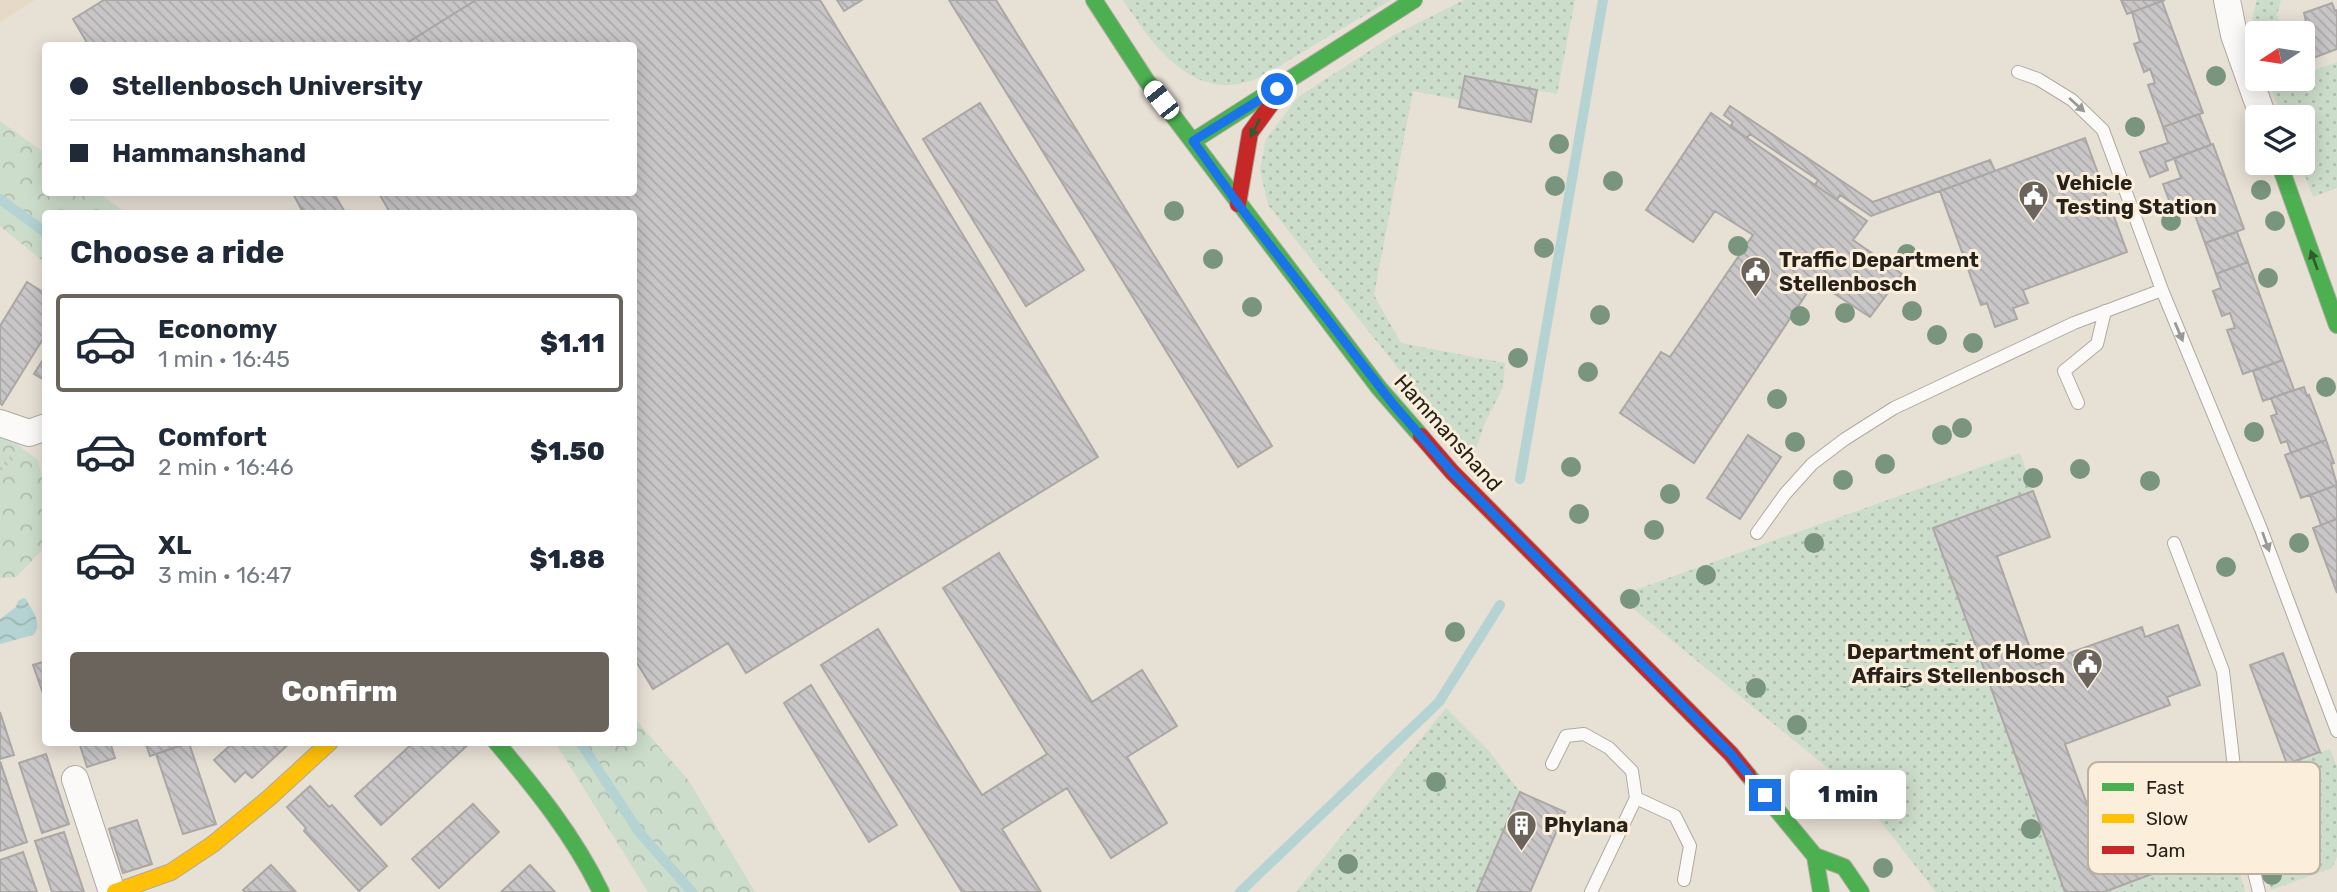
<!DOCTYPE html>
<meta charset="utf-8">
<style>
:root{--surface:#fff;--page:#f2f2f3;--text:#1f2937;--muted:#747a83;--line:#e0e1e3;--accent:#6a645c}
body{margin:0;font-family:Rubik,sans-serif;background:var(--page);color:var(--text);height:100vh;display:flex;flex-direction:column;font-size:26px;white-space:nowrap}
*{box-sizing:border-box;margin:0}
p{font-size:23px;color:var(--muted)}
.icon{flex:none;width:38px;height:38px;fill:none;stroke:currentColor;stroke-width:2;stroke-linecap:round;stroke-linejoin:round}
.map{position:relative;flex:1;overflow:hidden}
.drawer{position:absolute;left:42px;top:210px;width:595px;height:536px;display:flex;flex-direction:column;background:var(--surface);border-radius:7px;box-shadow:0 4px 18px #0003}
.drawer>*{flex:none}
.hud{position:absolute;left:42px;top:42px;width:595px;height:154px;border-radius:7px;box-shadow:0 4px 18px #0003;display:grid;align-content:center;height:154px;padding:0 28px;background:var(--surface)}
.needle{width:46px;rotate:258deg}
.controls{position:absolute;left:2245px;top:21px;display:grid;gap:14px}
.controls a{display:grid;place-items:center;width:70px;height:70px;border-radius:7px;background:var(--surface);box-shadow:0 4px 18px #0003;font-size:35px}
.end{position:absolute;width:32px;height:32px;margin:-16px;border:9px solid #1a73e8;background:#fff;box-shadow:0 0 0 4px #fff}
.from{border-radius:50%}
.bubble{position:absolute;height:49px;border-radius:7px;background:var(--surface);box-shadow:0 4px 18px #0003;font-size:23px;font-weight:800;line-height:49px;text-align:center}
.car{position:absolute;width:21px;height:42px;margin:-21px -10px;border-radius:9px;box-shadow:0 0 5px 2px #0007;background:linear-gradient(#fff 24%,#345 0 40%,#fff 0 76%,#345 0 86%,#fff 0)}
.hud b{display:flex;align-items:center;gap:24px;height:66px;font-size:26px}
.hud b+b{border-top:2px solid var(--line)}
.hud i{width:18px;height:18px;background:var(--text)}
ul{padding:0;list-style:none}
li{display:flex;align-items:center;gap:21px;height:98px;margin:0 14px 10px;padding:0 14px;border:4px solid transparent;border-radius:7px}
li div{flex:1}
li b{display:block;font-size:26px}
li em{font-style:normal;font-weight:800}
li.current{border-color:var(--accent)}
li>.icon{width:63px;height:63px;stroke-width:1.5}
h2{padding:0 28px;font-size:32px;line-height:84px}
.button{display:flex;gap:14px;margin-top:auto;padding:14px 28px}
.button a{flex:1;height:80px;border-radius:7px;background:var(--accent);color:#fff;font-size:28px;font-weight:800;line-height:80px;text-align:center}
.map>svg:first-child{display:block}
.built{fill:#e6dac7}
.grass{fill:url(#grass-dots)}
.forest{fill:url(#forest-crowns)}
.water{fill:url(#water-waves)}
.lines{fill:none;stroke-linecap:round;stroke-linejoin:round}
.stream{stroke:#b4d3d2;stroke-width:10}
.building{fill:url(#building-back-hatch);stroke:#aaa7a5;stroke-width:2}
.lane-casing{stroke:#afaaa1;stroke-width:14}
.street-casing{stroke:#afaaa1;stroke-width:28}
.fast-casing{stroke:#afaaa1;stroke-width:18}
.slow-casing{stroke:#afaaa1;stroke-width:18}
.jam-casing{stroke:#afaaa1;stroke-width:18}
.path{stroke:#c5c2bf;stroke-width:4.5;stroke-dasharray:2 5;stroke-linecap:butt}
.lane{stroke:#fbfaf9;stroke-width:12}
.street{stroke:#fbfaf9;stroke-width:26}
.fast{stroke:#4caf50;stroke-width:16}
.slow{stroke:#ffc107;stroke-width:16}
.jam{stroke:#c62828;stroke-width:16}
.tree{fill:#7a957e}
.oneway{fill:#9b9995}
.oneway2{fill:#355a30}
.route{stroke:#1a73e8;stroke-width:9}
.labels{text-anchor:middle;stroke-width:6;stroke-linejoin:round;paint-order:stroke}
.poi-label{font-size:21px;font-weight:bold;fill:#26221b;stroke:#fbeedb;text-anchor:start}
.street-label{font-size:21px;fill:#26221b;stroke:#fbeedb}
.key{fill:#fbeedb;stroke:#bbb1a1;stroke-width:2}
.key-label{font-size:19px;fill:#26221b}
</style>
<div class="map">
<svg width="2337" height="892" viewBox="0 0 2337 892">
<defs>
<pattern id="grass-dots" width="8" height="8" patternUnits="userSpaceOnUse" patternTransform="scale(1.75)"><rect width="8" height="8" fill="#cdddcb"/><path d="M2 2h.1M6 6h.1" fill="none" stroke="#b0bdae" stroke-width="1.8" stroke-linecap="round"/></pattern>
<pattern id="forest-crowns" width="20" height="18" patternUnits="userSpaceOnUse" patternTransform="scale(1.75)"><rect width="20" height="18" fill="#cdddcb"/><path d="M2 6a3 3 0 1 1 6 0M12 15a3 3 0 1 1 6 0" fill="none" stroke="#b0bdae"/></pattern>
<pattern id="water-waves" width="16" height="10" patternUnits="userSpaceOnUse" patternTransform="scale(1.75)"><rect width="16" height="10" fill="#b4d3d2"/><path d="M0 5q4-4 8 0t8 0" fill="none" stroke="#9bb5b4"/></pattern>
<pattern id="building-back-hatch" width="6" height="6" patternUnits="userSpaceOnUse" patternTransform="scale(1.75)"><rect width="6" height="6" fill="#c9c6c8"/><path d="M-1 5l2 2M0 0l6 6M5-1l2 2" fill="none" stroke="#acaaab"/></pattern>
</defs>
<rect width="100%" height="100%" fill="#e7e0d5"/>
<!-- built -->
<path class="built" d="M0,0H35L0,22Z"/>
<!-- grass -->
<path class="grass" d="M1123,0H1391C1360,18 1329,36 1299,54C1282,64 1265,77 1247,82C1189,99 1150,41 1123,0Z
M1464,0H1575L1557,94L1465,77L1460,100L1413,91L1374,295L1401,343L1505,363L1503,387L1484,425L1472,461L1268,205L1260,170L1266,139L1298,97L1394,35Z
M2257,0H2281L2277,15L2284,33H2258L2257,52C2249,30 2251,22 2257,0Z
M2337,62V188L2313,197L2300,163H2303V117H2282L2268,79H2303V72L2306,73Z
M2020,453L2033,491L1934,528L2065,892H1936L1858,793L1618,596Z
M1446,708L1488,750L1520,792L1477,892H1296Z
M2330,749L2337,766V857L2332,868L2271,890L2260,851L2259,779L2287,764Z
M2207,811L2210,821L2225,817L2245,892H2104L2171,867L2158,830Z"/>
<!-- forest -->
<path class="forest" d="M0,121L45,153L46,192L99,193L126,213L46,214L45,263L0,226Z
M0,432L38,460L46,495L45,547L16,577L0,578Z
M634,718L689,781L755,892H648L555,742H634Z"/>
<!-- water -->
<path class="water" d="M23,598L26,599C32,611 44,624 33,635L0,644V619L16,607L18,601Z"/>
<g class="lines">
<!-- stream -->
<path class="stream" d="M0,199L46,233
M1520,479L1603,0
M580,742L639,832L692,892
M1240,892L1439,702L1500,605"/>
</g>
<!-- building -->
<path class="building" d="M104,0H476L402,46H89L73,19Z
M476,0H820L1098,457L746,673L728,643L653,689L634,658V214H391L378,192H634V46H402Z
M837,0H862L844,11Z
M949,0H996L1272,446L1238,467Z
M2121,0H2165L2127,14Z
M2162,1L2203,113L2163,127L2148,85L2155,83L2150,69L2144,72L2134,44L2140,42L2132,12Z
M2332,3L2335,11L2337,10V49L2305,61L2303,56V33H2295L2292,27L2306,21L2304,13Z
M1465,76L1537,90L1531,122L1459,107Z
M980,103L1084,270L1026,306L923,139Z
M1730,106L1873,202L1990,160L1995,171L1871,216L1840,195L1837,200L1815,185L1818,180L1750,134L1747,138L1730,127L1733,122L1724,115Z
M1711,113L1867,221L1853,240L1902,274L1870,317L1815,281L1694,463L1620,413L1661,352L1670,357L1753,235L1715,211L1693,242L1646,210Z
M2199,114L2211,145L2165,162L2168,170L2150,177L2140,152L2168,143L2163,127Z
M2085,138L2127,252L2023,290L2028,303L2013,308L2017,319L1995,327L1987,303L1981,305L1940,191Z
M2213,144L2244,229L2205,243L2190,201L2172,208L2163,184L2181,178L2174,158Z
M292,192H333L346,214H304Z
M2237,232L2248,262L2216,274L2205,243Z
M2248,262L2283,360L2243,374L2227,330L2235,328L2230,313L2222,316L2213,291L2221,288L2216,274Z
M27,282L46,294V334L2,405L0,403V326Z
M46,355V381L34,374Z
M2283,360L2294,390L2263,401L2253,371Z
M2304,387L2307,396L2309,395L2326,440L2291,453L2287,441L2281,443L2271,416L2277,414L2271,398Z
M1748,435L1781,457L1740,519L1707,498Z
M2326,440L2334,463L2331,464L2337,485L2301,498L2285,455Z
M2337,485V519L2321,525L2310,495Z
M2033,491L2050,537L1997,556L2036,665L2142,627L2145,637L2178,625L2200,685L2167,697L2170,705L2065,744L2100,840L2154,821L2171,867L2104,892H2065L1933,528Z
M2337,519V593L2313,528Z
M999,553L1092,702L1142,670L1177,726L1127,757L1167,823L1111,858L1067,788L1002,829L1041,892H962L821,665L878,629L982,795L1047,754L943,588Z
M2283,653L2320,752L2287,764L2250,665Z
M46,661V702L33,665Z
M811,685L897,825L869,842L784,703Z
M0,712L14,755L0,759Z
M79,742H110L115,758L87,767Z
M145,742H184L185,744L150,756Z
M234,742H291L252,778L245,772L235,782L214,760Z
M414,742H471L381,825L355,796Z
M189,743L216,824L183,834L156,754Z
M46,754L69,824L42,833L19,763Z
M0,761L27,842L0,851Z
M310,786L329,807L332,805L387,866L359,891L304,831L306,828L287,807Z
M1520,792L1565,812L1530,892H1477Z
M473,804L499,832L439,888L412,859Z
M137,820L152,864L123,873L109,829Z
M64,832L84,892H52L35,841Z
M23,852L37,892H0V860Z
M271,865L296,892H245L243,890Z
M530,865L555,892H501Z"/>
<g class="lines">
<defs>
<path id="lane" d="M2018,72L2038,79L2072,100L2103,130L2162,290L2261,529L2337,731
M2078,403L2064,371L2097,344L2105,311
M1757,533L1785,494L1812,464L1845,439L1894,408L2074,323L2162,290
M2174,543L2223,671L2239,811L2259,892
M1552,764L1566,736L1584,734L1609,748L1632,771L1636,798L1591,892
M1636,798L1675,816L1690,846L1684,880"/>
<path id="street" d="M2227,0L2234,35L2263,117
M0,423L29,433L46,427
M75,779L112,892"/>
<path id="fast" d="M1094,0L1146,80L1379,388L1421,436
M1193,141L1414,0
M2279,163L2337,325
M496,742C536,789 574,836 601,892
M1748,775L1815,856L1844,867L1861,892
M1815,856L1821,892"/>
<path id="slow" d="M115,892L171,872L213,844L269,798L330,742"/>
<path id="jam" d="M1238,204L1250,133L1277,96
M1421,436L1452,472L1731,754L1748,775"/>
</defs>
<!-- lane casing -->
<use href="#lane" class="lane-casing"/>
<!-- street casing -->
<use href="#street" class="street-casing"/>
<!-- fast casing -->
<use href="#fast" class="fast-casing"/>
<!-- slow casing -->
<use href="#slow" class="slow-casing"/>
<!-- jam casing -->
<use href="#jam" class="jam-casing"/>
<!-- path -->
<path class="path" d="M0,469L12,458"/>
<!-- lane -->
<use href="#lane" class="lane"/>
<!-- street -->
<use href="#street" class="street"/>
<!-- fast -->
<use href="#fast" class="fast"/>
<!-- slow -->
<use href="#slow" class="slow"/>
<!-- jam -->
<use href="#jam" class="jam"/>
</g>
<!-- trees -->
<g class="tree">
<circle cx="2216" cy="76" r="10"/>
<circle cx="2135" cy="127" r="10"/>
<circle cx="1559" cy="144" r="10"/>
<circle cx="1613" cy="181" r="10"/>
<circle cx="1555" cy="186" r="10"/>
<circle cx="2261" cy="190" r="10"/>
<circle cx="1174" cy="211" r="10"/>
<circle cx="2171" cy="221" r="10"/>
<circle cx="2275" cy="221" r="10"/>
<circle cx="1738" cy="246" r="10"/>
<circle cx="1544" cy="248" r="10"/>
<circle cx="1907" cy="254" r="10"/>
<circle cx="1213" cy="259" r="10"/>
<circle cx="2268" cy="278" r="10"/>
<circle cx="1252" cy="307" r="10"/>
<circle cx="1912" cy="311" r="10"/>
<circle cx="1845" cy="313" r="10"/>
<circle cx="1600" cy="315" r="10"/>
<circle cx="1800" cy="316" r="10"/>
<circle cx="1937" cy="335" r="10"/>
<circle cx="1973" cy="343" r="10"/>
<circle cx="1518" cy="358" r="10"/>
<circle cx="1588" cy="372" r="10"/>
<circle cx="2326" cy="387" r="10"/>
<circle cx="1777" cy="399" r="10"/>
<circle cx="1962" cy="428" r="10"/>
<circle cx="2254" cy="432" r="10"/>
<circle cx="1942" cy="435" r="10"/>
<circle cx="1795" cy="442" r="10"/>
<circle cx="1885" cy="464" r="10"/>
<circle cx="1571" cy="467" r="10"/>
<circle cx="2080" cy="469" r="10"/>
<circle cx="2033" cy="478" r="10"/>
<circle cx="1843" cy="480" r="10"/>
<circle cx="2150" cy="481" r="10"/>
<circle cx="1670" cy="494" r="10"/>
<circle cx="1579" cy="514" r="10"/>
<circle cx="1654" cy="530" r="10"/>
<circle cx="1814" cy="543" r="10"/>
<circle cx="2299" cy="543" r="10"/>
<circle cx="2226" cy="567" r="10"/>
<circle cx="1706" cy="575" r="10"/>
<circle cx="1630" cy="599" r="10"/>
<circle cx="1455" cy="632" r="10"/>
<circle cx="1951" cy="653" r="10"/>
<circle cx="1905" cy="678" r="10"/>
<circle cx="1756" cy="688" r="10"/>
<circle cx="1797" cy="725" r="10"/>
<circle cx="1436" cy="782" r="10"/>
<circle cx="2031" cy="829" r="10"/>
<circle cx="1348" cy="864" r="10"/>
<circle cx="1883" cy="868" r="10"/>
<circle cx="2272" cy="875" r="10"/>
</g>
<!-- one-way arrows -->
<defs><path id="oneway-solid" d="M-6-.8H1V-3.2L6.5 0L1 3.2V.8H-6Z" transform="scale(1.75)"/></defs>
<g class="oneway">
<use href="#oneway-solid" transform="translate(2077 105) rotate(42)"/>
<use href="#oneway-solid" transform="translate(2179 332) rotate(67)"/>
<use href="#oneway-solid" transform="translate(2266 542) rotate(70)"/>
</g>
<g class="oneway2">
<use href="#oneway-solid" transform="translate(1255 128) rotate(118)"/>
<use href="#oneway-solid" transform="translate(2314 260) rotate(-110)"/>
</g>
<g class="lines">
<!-- route -->
<path class="route" d="M1277,89L1193,141L1238,204L1393,404L1452,472L1731,754L1765,795"/>
</g>
<!-- icons -->
<defs>
<symbol id="civic-pin" viewBox="-11 -11 22 30"><path d="M0 17L-7.5 6A9.5 9.5 0 1 1 7.5 6Z" fill="#6a645c" stroke="#fbeedb"/><path d="M-.6-6.5H3V-4.5H.6V-3L4-1V1h2V6H-6V1h2V-1L-.6-3ZM-1.2 2.5V6h2.4V2.5Z" fill="#fff"/></symbol>
<symbol id="building-pin" viewBox="-11 -11 22 30"><path d="M0 17L-7.5 6A9.5 9.5 0 1 1 7.5 6Z" fill="#6a645c" stroke="#fbeedb"/><path d="M-4-6H4V6H1V3H-1V6H-4ZM-2.5-4.3h1.7v1.8h-1.7ZM.8-4.3h1.7v1.8H.8ZM-2.5-1h1.7V.8h-1.7ZM.8-1h1.7V.8H.8Z" fill="#fff"/></symbol>
</defs>
<g fill-rule="evenodd">
<use href="#civic-pin" x="2016" y="178" width="35" height="47"/>
<use href="#civic-pin" x="1738" y="254" width="35" height="47"/>
<use href="#civic-pin" x="2070" y="646" width="35" height="47"/>
<use href="#building-pin" x="1504" y="808" width="35" height="47"/>
</g>
<g class="labels">
<!-- poi labels -->
<g class="poi-label">
<text x="2056" y="190">Vehicle<tspan x="2056" dy="24">Testing Station</tspan></text>
<text x="1779" y="267">Traffic Department<tspan x="1779" dy="24">Stellenbosch</tspan></text>
<text x="2065" y="659" text-anchor="end">Department of Home<tspan x="2065" dy="24">Affairs Stellenbosch</tspan></text>
<text x="1544" y="832">Phylana</text>
</g>
<!-- street labels -->
<g class="street-label">
<text transform="translate(1448 433) rotate(48)" y="7">Hammanshand</text>
</g>
</g>
<!-- legend -->
<rect x="2088" y="762" width="232" height="112" rx="10" class="key"/>
<rect x="2102" y="783" width="32" height="8" fill="#4caf50"/>
<rect x="2102" y="814" width="32" height="9" fill="#ffc107"/>
<rect x="2102" y="846" width="32" height="8" fill="#c62828"/>
<g class="key-label">
<text x="2146" y="794">Fast</text>
<text x="2146" y="825">Slow</text>
<text x="2146" y="857">Jam</text>
</g>
</svg>
<div class="controls">
<a><svg class="needle" viewBox="-14 -14 28 28"><path d="M0-13l5 13h-10z" fill="#e53935"/><path d="M0 13l5-13h-10z" fill="#747a83"/></svg></a>
<a><svg class="icon" aria-label="layers" viewBox="0 0 24 24"><path d="M12 4l9 5-9 5-9-5zM3 14l9 5 9-5"/></svg></a>
</div>
<i class="end from" style="left:1277px;top:89px"></i>
<i class="end" style="left:1765px;top:795px"></i>
<div class="bubble" style="left:1790px;top:770px;width:116px">1 min</div>
<i class="car" style="left:1161px;top:100px;rotate:322deg"></i>
<div class="hud">
<b><i class="from"></i>Stellenbosch University</b>
<b><i></i>Hammanshand</b>
</div>
<section class="drawer">
<h2>Choose a ride</h2>
<ul>
<li class="current"><svg class="icon" aria-label="car" viewBox="0 0 24 24"><path d="M5 17H2v-5l4-1 3-4h7l3 4 3 1v5h-3M9 17h6M6 11h13"/><circle cx="7" cy="17" r="2"/><circle cx="17" cy="17" r="2"/></svg><div><b>Economy</b><p>1 min · 16:45</p></div><em>$1.11</em></li>
<li><svg class="icon" aria-label="car" viewBox="0 0 24 24"><path d="M5 17H2v-5l4-1 3-4h7l3 4 3 1v5h-3M9 17h6M6 11h13"/><circle cx="7" cy="17" r="2"/><circle cx="17" cy="17" r="2"/></svg><div><b>Comfort</b><p>2 min · 16:46</p></div><em>$1.50</em></li>
<li><svg class="icon" aria-label="car" viewBox="0 0 24 24"><path d="M5 17H2v-5l4-1 3-4h7l3 4 3 1v5h-3M9 17h6M6 11h13"/><circle cx="7" cy="17" r="2"/><circle cx="17" cy="17" r="2"/></svg><div><b>XL</b><p>3 min · 16:47</p></div><em>$1.88</em></li>
</ul>
<div class="button"><a>Confirm</a></div>
</section>
</div>
